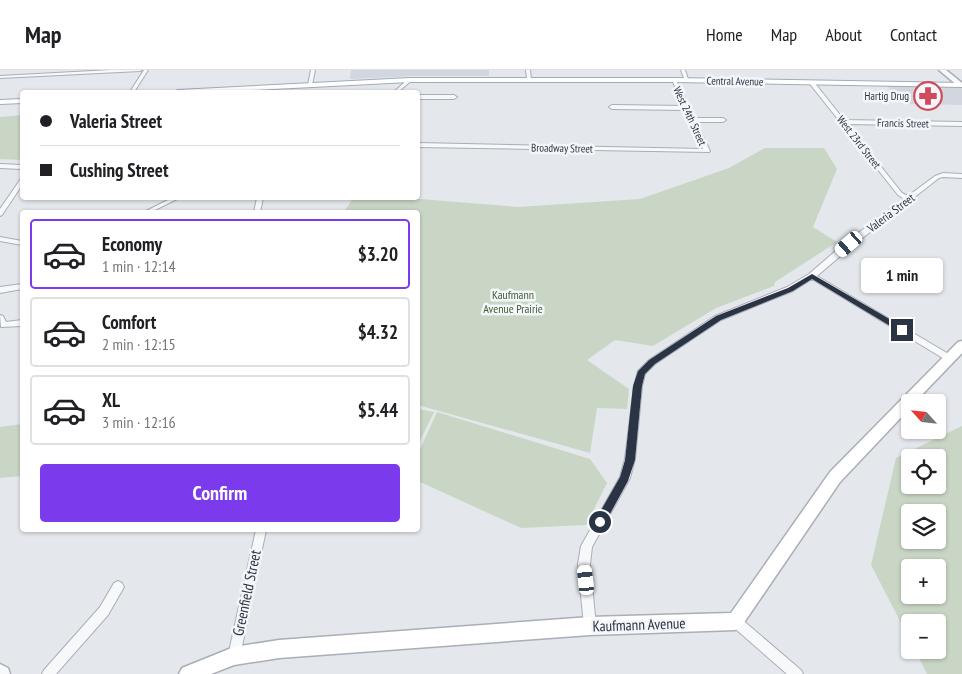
<!DOCTYPE html>
<meta charset="utf-8">
<style>
:root{--surface:#fff;--page:#f2f2f2;--text:#202124;--muted:#757577;--line:#e0e0e0;--accent:#7c3aed}
body{margin:0;font-family:"PT Sans Narrow",sans-serif;background:var(--page);color:var(--text);height:100vh;display:flex;flex-direction:column;font-size:19px;white-space:nowrap}
*{box-sizing:border-box;margin:0}
p{font-size:16px;color:var(--muted)}
.icon{flex:none;width:28px;height:28px;fill:none;stroke:currentColor;stroke-width:2;stroke-linecap:round;stroke-linejoin:round}
.map{position:relative;flex:1;overflow:hidden}
.drawer{position:absolute;left:20px;top:140px;width:400px;height:322px;display:flex;flex-direction:column;background:var(--surface);border-radius:5px;box-shadow:0 1px 4px #0004}
.drawer>*{flex:none}
.hud{position:absolute;left:20px;top:20px;width:400px;height:110px;border-radius:5px;box-shadow:0 1px 4px #0004;display:grid;align-content:center;height:110px;padding:0 20px;background:var(--surface)}
.needle{width:32px;rotate:297deg}
.tools{position:absolute;left:901px;top:324px;display:grid;gap:10px}
.tools a{display:grid;place-items:center;width:45px;height:45px;border-radius:5px;background:var(--surface);box-shadow:0 1px 4px #0004;font-size:25px}
.end{position:absolute;width:22px;height:22px;margin:-11px;border:6px solid #2b3445;background:#fff;box-shadow:0 0 0 2px #fff}
.from{border-radius:50%}
.bubble{position:absolute;height:35px;border-radius:5px;background:var(--surface);box-shadow:0 1px 4px #0004;font-size:16px;font-weight:800;line-height:35px;text-align:center}
.car{position:absolute;width:15px;height:30px;margin:-15px -8px;border-radius:6px;box-shadow:0 0 4px 1px #0007;background:linear-gradient(#fff 24%,#345 0 40%,#fff 0 76%,#345 0 86%,#fff 0)}
.hud b{display:flex;align-items:center;gap:18px;height:48px;font-size:19px}
.hud b+b{border-top:1px solid var(--line)}
.hud i{width:12px;height:12px;background:var(--text)}
ul{padding:9px 0 0;list-style:none}
li{display:flex;align-items:center;gap:15px;height:70px;margin:0 10px 8px;padding:0 10px;border:2px solid var(--line);border-radius:5px}
li div{flex:1}
li b{display:block;font-size:19px}
li em{font-style:normal;font-weight:800}
li.selected{border-color:var(--accent)}
li>.icon{width:45px;height:45px;stroke-width:1.5}
.cta{display:flex;gap:10px;margin-top:auto;padding:10px 20px}
.cta a{flex:1;height:58px;border-radius:5px;background:var(--accent);color:#fff;font-size:20px;font-weight:800;line-height:58px;text-align:center}
header{display:flex;align-items:center;gap:30px;box-sizing:border-box;height:70px;padding:0 25px;background:var(--surface);border-bottom:1px solid var(--line)}
header strong{font-size:24px}
nav{display:flex;gap:28px;margin-inline-start:auto;font-size:18px}
.map>svg:first-child{display:block}
.built{fill:#d2d6de}
.green{fill:#c9d6c5;fill-rule:evenodd}
.lines{fill:none;stroke-linecap:round;stroke-linejoin:round}
.minor-casing{stroke:#a9aeb7;stroke-width:2}
.tertiary-casing{stroke:#a9aeb7;stroke-width:3}
.secondary-casing{stroke:#a9aeb7;stroke-width:3}
.primary-casing{stroke:#a3abb8;stroke-width:2}
.minor{fill:#f7f8fa;fill-rule:evenodd}
.tertiary{fill:#f7f8fa;fill-rule:evenodd}
.secondary{fill:#fff;fill-rule:evenodd}
.primary{fill:#fff;fill-rule:evenodd}
.route{fill:#2b3445}
.labels{text-anchor:middle;stroke-width:5;stroke-linejoin:round;paint-order:stroke}
.far-street-label{font-size:11px;fill:#2b3445;stroke:#f4f6f9}
.far-poi-label{font-size:11px;fill:#2b3445;stroke:#f4f6f9;text-anchor:end}
.street-label{font-size:12px;fill:#2b3445;stroke:#f4f6f9}
.park-label{font-size:12px;fill:#3f6138;stroke:#f4f6f9}
.near-street-label{font-size:15px;fill:#2b3445;stroke:#f4f6f9}
</style>
<header>
<strong>Map</strong>
<nav><a>Home</a><a>Map</a><a>About</a><a>Contact</a></nav>
</header>
<div class="map">
<svg width="962" height="604" viewBox="0 0 962 604">
<rect width="100%" height="100%" fill="#e4e7ec"/>
<!-- built -->
<path class="built" d="M351,0H489V6H414L350,9Z
M884,13L962,14V35L905,34Z"/>
<!-- green -->
<path class="green" d="M22,45V90L0,89V47Z
M765,78H824L837,99L813,157L837,172L775,212L774,216L716,238L653,276L615,270L587,290L629,319L627,339L597,338L590,383L418,335V228L419,227L418,226V142H344L353,128H407L518,137L640,129L729,98Z
M418,339L434,342L418,375Z
M437,342L590,389L607,413L586,455L521,458L418,411V384Z
M22,354V406L0,408V357Z
M962,356V604H927L915,580H938V552H910V570L871,495L896,388ZM910,388H938V415H910ZM938,442V470H910V442ZM910,498H938V525H910Z"/>
<g class="lines">
<defs>
<path id="minor" d="M111,0H142L140,1L0,8V6Z
M144,0H148L134,22H130Z
M311,0H315L312,15L310,16L308,15Z
M526,0H530L531,10L527,9Z
M681,0H685L689,12L685,11Z
M408,9L412,10L398,22H394Z
M674,9L676,10L695,48H723L726,50L723,52H696L710,81L709,82L418,77V73L703,79L685,40L612,39L609,37L612,35L684,36L672,10Z
M810,12H814L844,50L962,52V56L847,54L902,123L908,126L935,106L943,103L962,104V108L943,107L939,108L912,129L911,131L909,132L852,176L817,206L952,286L953,288L952,290H946L812,209L793,221L721,250L655,294L645,304L642,316L635,389L630,408L592,477L590,494L596,556L594,560L590,562L586,560L584,556L578,494L581,476L620,407L625,389L634,316L638,301L649,290L715,246L787,217L809,204L846,172L904,129L898,125L810,14Z
M418,25H454L457,27L454,29H418Z
M0,94L22,95V99L0,98Z
M22,109V115L2,145L0,146V139L20,110Z
M172,128H179L151,142H144Z
M257,128H263L260,142H254Z
M0,167L22,171V175L0,171Z
M22,214V219L0,223V217Z
M0,245L3,246L6,252L22,250V256L1,257Z
M256,460H266L240,586L238,590L234,592L230,590L228,586Z
M118,511L122,513L124,517L108,545L56,604H42L44,600L100,537L114,513Z
M735,545L739,547L801,600L803,604H787L731,555L729,551L731,547Z"/>
<path id="tertiary" d="M939,0H946L962,13V16H958Z
M0,594L8,598L10,604H0Z"/>
<path id="secondary" d="M962,271V283L915,332H910V338L840,412L741,557L735,560L590,565L279,588L234,595L211,604H179L182,598L234,577L279,570L590,547L731,543L830,402L958,272Z"/>
<path id="primary" d="M410,8H674L962,13V17L674,12H410L214,22H174L178,20Z
M22,29V33L0,34V30Z"/>
</defs>
<!-- minor casing -->
<use href="#minor" class="minor-casing"/>
<!-- tertiary casing -->
<use href="#tertiary" class="tertiary-casing"/>
<!-- secondary casing -->
<use href="#secondary" class="secondary-casing"/>
<!-- primary casing -->
<use href="#primary" class="primary-casing"/>
<!-- minor -->
<use href="#minor" class="minor"/>
<!-- tertiary -->
<use href="#tertiary" class="tertiary"/>
<!-- secondary -->
<use href="#secondary" class="secondary"/>
<!-- primary -->
<use href="#primary" class="primary"/>
</g>
<!-- route -->
<path class="route" d="M812,204L905,258V262H900L812,209L793,221L721,250L655,294L645,304L642,316L635,390L628,411L604,455H596V449L620,407L625,390L633,316L638,301L649,290L716,246L788,218Z"/>
<!-- icons -->
<defs>
<symbol id="pharmacy-ring" viewBox="-11 -11 22 22"><circle r="9.5" fill="#f4f6f9" stroke="#d1495b" stroke-width="1.5"/><path d="M-2-6h4v4h4v4h-4v4h-4v-4h-4v-4h4Z" fill="#d1495b"/></symbol>
</defs>
<g fill-rule="evenodd">
<use href="#pharmacy-ring" x="912" y="10" width="32" height="32"/>
</g>
<g class="labels">
<!-- far-street labels -->
<g class="far-street-label">
<text transform="translate(735 11) rotate(1)" y="4">Central Avenue</text>
<text transform="translate(690 46) rotate(65)" y="4">West 24th Street</text>
<text transform="translate(903 53) rotate(1)" y="4">Francis Street</text>
<text transform="translate(859 72) rotate(52)" y="4">West 23rd Street</text>
<text transform="translate(562 78) rotate(1)" y="4">Broadway Street</text>
</g>
<!-- far-poi labels -->
<g class="far-poi-label">
<text x="909" y="30">Hartig Drug</text>
</g>
<!-- street labels -->
<g class="street-label">
<text transform="translate(891 143) rotate(-37)" y="4">Valeria Street</text>
</g>
<!-- park labels -->
<g class="park-label">
<text x="513" y="229">Kaufmann<tspan x="513" dy="14">Avenue Prairie</tspan></text>
</g>
<!-- near-street labels -->
<g class="near-street-label">
<text transform="translate(247 523) rotate(-78)" y="5">Greenfield Street</text>
<text transform="translate(639 555) rotate(-2)" y="5">Kaufmann Avenue</text>
</g>
</g>
</svg>
<div class="tools">
<a><svg class="needle" viewBox="-14 -14 28 28"><path d="M0-13l5 13h-10z" fill="#e53935"/><path d="M0 13l5-13h-10z" fill="#757577"/></svg></a>
<a><svg class="icon" aria-label="locate" viewBox="0 0 24 24"><circle cx="12" cy="12" r="6"/><path d="M12 2v4M12 18v4M2 12h4M18 12h4"/></svg></a>
<a><svg class="icon" aria-label="layers" viewBox="0 0 24 24"><path d="M12 4l9 5-9 5-9-5zM3 14l9 5 9-5"/></svg></a>
<a>+</a>
<a>−</a>
</div>
<i class="end from" style="left:600px;top:452px"></i>
<i class="end" style="left:902px;top:260px"></i>
<div class="bubble" style="left:861px;top:188px;width:82px">1 min</div>
<i class="car" style="left:849px;top:174px;rotate:229deg"></i>
<i class="car" style="left:586px;top:510px;rotate:354deg"></i>
<div class="hud">
<b><i class="from"></i>Valeria Street</b>
<b><i></i>Cushing Street</b>
</div>
<section class="drawer">
<ul>
<li class="selected"><svg class="icon" aria-label="car" viewBox="0 0 24 24"><path d="M5 17H2v-5l4-1 3-4h7l3 4 3 1v5h-3M9 17h6M6 11h13"/><circle cx="7" cy="17" r="2"/><circle cx="17" cy="17" r="2"/></svg><div><b>Economy</b><p>1 min · 12:14</p></div><em>$3.20</em></li>
<li><svg class="icon" aria-label="car" viewBox="0 0 24 24"><path d="M5 17H2v-5l4-1 3-4h7l3 4 3 1v5h-3M9 17h6M6 11h13"/><circle cx="7" cy="17" r="2"/><circle cx="17" cy="17" r="2"/></svg><div><b>Comfort</b><p>2 min · 12:15</p></div><em>$4.32</em></li>
<li><svg class="icon" aria-label="car" viewBox="0 0 24 24"><path d="M5 17H2v-5l4-1 3-4h7l3 4 3 1v5h-3M9 17h6M6 11h13"/><circle cx="7" cy="17" r="2"/><circle cx="17" cy="17" r="2"/></svg><div><b>XL</b><p>3 min · 12:16</p></div><em>$5.44</em></li>
</ul>
<div class="cta"><a>Confirm</a></div>
</section>
</div>
